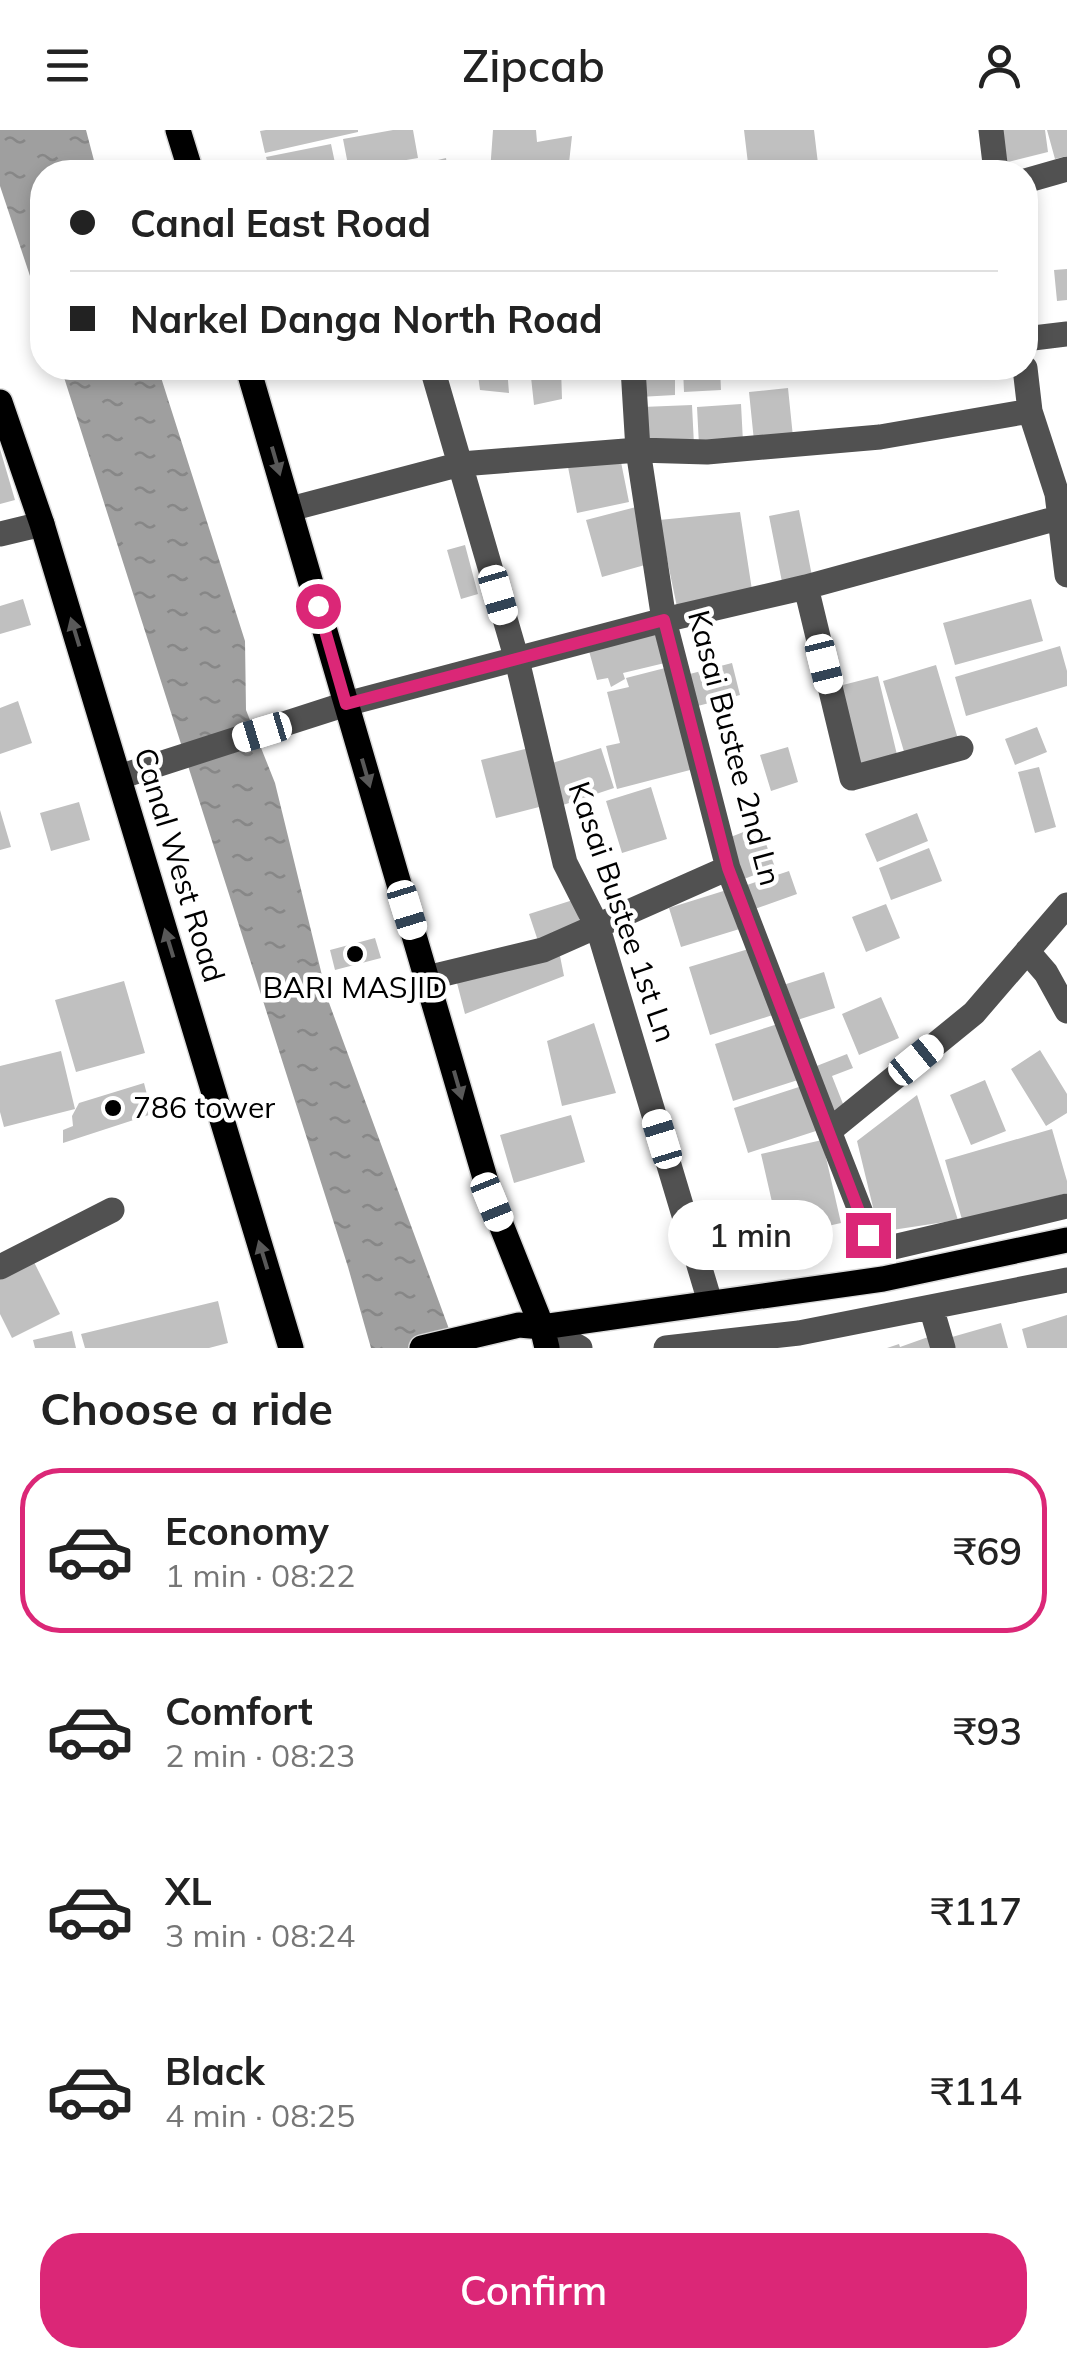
<!DOCTYPE html>
<meta charset="utf-8">
<style>
:root{--surface:#fff;--page:#f2f2f2;--text:#222;--muted:#767676;--line:#e0e0e0;--accent:#db2777}
body{margin:0;font-family:Mulish,sans-serif;background:var(--page);color:var(--text);height:100vh;display:flex;flex-direction:column;font-size:38px;white-space:nowrap}
*{box-sizing:border-box;margin:0}
p{font-size:32px;color:var(--muted)}
.icon{flex:none;width:55px;height:55px;fill:none;stroke:currentColor;stroke-width:2;stroke-linecap:round;stroke-linejoin:round}
.map{position:relative;height:1218px;overflow:hidden}
.drawer{display:flex;flex-direction:column;background:var(--surface);flex:1}
.drawer>*{flex:none}
.guide{position:absolute;left:30px;top:30px;width:1008px;height:220px;border-radius:40px;box-shadow:0 5px 15px #0003;display:grid;align-content:center;height:220px;padding:0 40px;background:var(--surface)}
.end{position:absolute;width:45px;height:45px;margin:-22px;border:12px solid #db2777;background:#fff;box-shadow:0 0 0 5px #fff}
.from{border-radius:50%}
.bubble{position:absolute;height:70px;border-radius:35px;background:var(--surface);box-shadow:0 5px 15px #0003;font-size:32px;font-weight:600;line-height:70px;text-align:center}
.car{position:absolute;width:30px;height:60px;margin:-30px -15px;border-radius:12px;box-shadow:0 0 8px 2px #0007;background:linear-gradient(#fff 24%,#345 0 40%,#fff 0 76%,#345 0 86%,#fff 0)}
.guide b{display:flex;align-items:center;gap:35px;height:95px;font-size:38px}
.guide b+b{border-top:2px solid var(--line)}
.guide i{width:25px;height:25px;background:var(--text)}
ul{padding:0;list-style:none}
li{display:flex;align-items:center;gap:30px;height:165px;margin:0 20px 15px;padding:0 20px;border:5px solid transparent;border-radius:40px}
li div{flex:1}
li b{display:block;font-size:38px}
li em{font-style:normal;font-weight:600}
li.selected{border-color:var(--accent)}
li>.icon{width:90px;height:90px;stroke-width:1.5}
h2{padding:0 40px;font-size:45px;line-height:120px}
.action{display:flex;gap:20px;margin-top:auto;padding:20px 40px}
.action a{flex:1;height:115px;border-radius:40px;background:var(--accent);color:#fff;font-size:40px;font-weight:600;line-height:115px;text-align:center}
header{display:flex;justify-content:space-between;align-items:center;height:130px;padding:0 40px;background:var(--surface);font-size:45px;font-weight:600}
.map>svg:first-child{display:block}
.water{fill:url(#water-ripples)}
.building{fill:#c0c0c0}
.lines{fill:none;stroke-linecap:round;stroke-linejoin:round}
.major-casing{stroke:#dbdbdb;stroke-width:28}
.minor{stroke:#515151;stroke-width:25}
.major{stroke:#000;stroke-width:25}
.oneway{fill:#595959}
.route{stroke:#db2777;stroke-width:12}
.poi-dot{fill:#000;stroke:#fff;stroke-width:4}
.labels{text-anchor:middle;stroke-width:9;stroke-linejoin:round;paint-order:stroke}
.street-label{font-size:30px;fill:#000;stroke:#fff}
.poi-label{font-size:30px;fill:#000;stroke:#fff}
</style>
<header><svg class="icon" aria-label="menu" viewBox="0 0 24 24"><path d="M4 6h16M4 12h16M4 18h16"/></svg>Zipcab<svg class="icon" aria-label="person" viewBox="0 0 24 24"><circle cx="12" cy="8" r="4"/><path d="M4 21q1-7 8-7t8 7"/></svg></header>
<div class="map">
<svg width="1067" height="1218" viewBox="0 0 1067 1218">
<defs>
<pattern id="water-ripples" width="26" height="14" patternUnits="userSpaceOnUse" patternTransform="scale(2.5)"><rect width="26" height="14" fill="#9f9f9f"/><path d="M2 4q2-2 4 0t4 0M15 11q2-2 4 0t4 0" fill="none" stroke="#878787"/></pattern>
</defs>
<rect width="100%" height="100%" fill="#fff"/>
<!-- water -->
<path class="water" d="M0,0H86L97,42H42V182L0,56Z
M61,238H158L245,511L246,580L275,653L328,870L456,1218H371L348,1137Z"/>
<!-- building -->
<path class="building" d="M266,0H358V2L265,23L260,1Z
M393,0H413L418,28L349,40L343,9Z
M493,0H536L537,12L572,6L568,42H490Z
M744,0H814L819,42H749Z
M988,0H1045L1048,22L996,35Z
M1047,0H1067V26L1055,29Z
M331,14L335,33L290,42H270L266,27Z
M446,28L448,42H402L401,39Z
M1067,139V170L1057,171L1054,140Z
M477,238H507L509,263L480,260Z
M530,238H561L562,269L534,275Z
M639,238H675V265L639,267Z
M683,238H720L721,260L684,262Z
M788,258L793,307L754,311L749,262Z
M741,274L743,312L699,315L697,277Z
M692,275L694,315L644,317L642,277Z
M0,319L15,370L0,374Z
M620,327L629,372L577,383L568,337Z
M636,377L652,433L602,447L586,390Z
M799,380L812,446L782,452L769,386Z
M740,382L752,460L678,482L659,390Z
M465,415L478,464L461,469L447,420Z
M23,469L31,495L0,504V476Z
M1031,469L1043,511L955,535L943,493Z
M660,501L669,532L623,543L625,549L611,557L608,548L597,550L589,521Z
M1060,516L1067,541V556L966,586L955,547Z
M732,533L740,565L690,578L682,546Z
M936,535L958,609L905,625L883,551Z
M669,537L694,639L617,659L606,616L620,613L607,562L629,557L626,548Z
M878,546L899,633L855,644L835,557Z
M18,571L32,613L0,624V578Z
M1037,597L1047,622L1015,635L1005,609Z
M788,617L798,652L771,661L760,625Z
M529,618L543,676L496,688L481,630Z
M601,618L614,658L563,675L549,634Z
M1039,637L1056,697L1035,703L1018,642Z
M651,657L667,709L622,723L606,671Z
M79,672L90,710L51,721L40,683Z
M0,680L11,717L0,720Z
M917,683L928,711L877,732L865,704Z
M759,696L775,737L744,749L728,708Z
M929,718L942,751L891,770L879,738Z
M789,741L797,764L749,781L741,757Z
M733,758L746,797L681,817L669,778Z
M573,770L582,797L538,811L529,784Z
M886,774L900,808L866,822L852,787Z
M375,808L381,828L335,840L330,820Z
M755,817L776,884L710,905L689,837Z
M559,821L564,846L465,884L457,853Z
M824,842L835,878L791,892L780,856Z
M124,851L145,923L76,942L55,870Z
M881,867L899,908L859,925L842,884Z
M784,892L801,949L733,971L715,914Z
M594,893L616,963L562,976L547,911Z
M1040,920L1067,964V983L1046,996L1011,939Z
M61,921L75,979L4,997L0,982V936Z
M847,924L853,938L832,946L847,984L830,991L809,939Z
M985,950L1006,1001L971,1015L950,965Z
M144,953L152,984L63,1013V1000L73,996L72,986L79,973Z
M805,955L819,1000L748,1023L734,978Z
M917,965L958,1090L879,1102L857,1011Z
M571,985L585,1032L514,1053L500,1005Z
M1052,999L1067,1051V1063L963,1093L945,1030Z
M822,1010L841,1093L780,1107L761,1024Z
M32,1128L60,1184L12,1208L0,1184V1144Z
M218,1171L228,1213L209,1218H85L81,1204Z
M1067,1185V1218H1027L1022,1199Z
M1001,1193L1008,1218H948L945,1209Z
M72,1201L76,1218H35L33,1210Z
M931,1206L935,1218H887L899,1214L900,1217Z"/>
<g class="lines">
<defs>
<path id="major" d="M178,0L191,42
M248,238L492,1072L542,1197L547,1218
M0,272L42,394L291,1218
M422,1218L519,1195L542,1197L883,1149L1067,1110"/>
</defs>
<!-- major casing -->
<use href="#major" class="major-casing"/>
<!-- minor -->
<path class="minor" d="M991,0L996,42
M1025,51L1067,39
M1025,209L1067,204
M432,238L517,530L565,733L598,798L710,1172
M633,238L638,320L664,490L728,738L829,1001
M1025,238L1030,281L1057,364L1067,445
M290,379L461,334L638,320L707,322L880,307L1030,281
M0,404L42,394
M806,457L852,648L961,618
M119,647L346,574L664,490L806,457L1058,388
M1067,775L974,883L829,1001L874,1116L889,1118L1067,1076
M1027,821L1046,843L1067,881
M427,848L543,820L728,738
M0,1137L112,1080
M931,1177L943,1218
M542,1197L580,1218
M666,1218L799,1203L1067,1150"/>
<!-- major -->
<use href="#major" class="major"/>
</g>
<!-- one-way arrows -->
<defs><path id="oneway-solid" d="M-6-.8H1V-3.2L6.5 0L1 3.2V.8H-6Z" transform="scale(2.5)"/></defs>
<g class="oneway">
<use href="#oneway-solid" transform="translate(276 331) rotate(74)"/>
<use href="#oneway-solid" transform="translate(75 502) rotate(-107)"/>
<use href="#oneway-solid" transform="translate(366 643) rotate(74)"/>
<use href="#oneway-solid" transform="translate(169 813) rotate(-107)"/>
<use href="#oneway-solid" transform="translate(458 955) rotate(74)"/>
<use href="#oneway-solid" transform="translate(263 1125) rotate(-107)"/>
</g>
<g class="lines">
<!-- route -->
<path class="route" d="M318,476L346,574L664,490L728,738L868,1105"/>
</g>
<!-- markers -->
<g class="poi-dot">
<circle cx="355" cy="824" r="10"/>
<circle cx="113" cy="978" r="10"/>
</g>
<g class="labels">
<!-- street labels -->
<g class="street-label">
<text transform="translate(734 618) rotate(75)" y="10">Kasai Bustee 2nd Ln</text>
<text transform="translate(179 735) rotate(73)" y="10">Canal West Road</text>
<text transform="translate(622 782) rotate(71)" y="10">Kasai Bustee 1st Ln</text>
</g>
<!-- poi labels -->
<g class="poi-label">
<text x="355" y="868">BARI MASJID</text>
<text x="133" y="988" text-anchor="start">786 tower</text>
</g>
</g>
</svg>
<i class="end from" style="left:318px;top:476px"></i>
<i class="end" style="left:868px;top:1105px"></i>
<div class="bubble" style="left:668px;top:1070px;width:165px">1 min</div>
<i class="car" style="left:498px;top:465px;rotate:164deg"></i>
<i class="car" style="left:824px;top:534px;rotate:166deg"></i>
<i class="car" style="left:262px;top:602px;rotate:253deg"></i>
<i class="car" style="left:407px;top:780px;rotate:163deg"></i>
<i class="car" style="left:916px;top:930px;rotate:51deg"></i>
<i class="car" style="left:662px;top:1009px;rotate:343deg"></i>
<i class="car" style="left:492px;top:1072px;rotate:158deg"></i>
<div class="guide">
<b><i class="from"></i>Canal East Road</b>
<b><i></i>Narkel Danga North Road</b>
</div>
</div>
<section class="drawer">
<h2>Choose a ride</h2>
<ul>
<li class="selected"><svg class="icon" aria-label="car" viewBox="0 0 24 24"><path d="M5 17H2v-5l4-1 3-4h7l3 4 3 1v5h-3M9 17h6M6 11h13"/><circle cx="7" cy="17" r="2"/><circle cx="17" cy="17" r="2"/></svg><div><b>Economy</b><p>1 min · 08:22</p></div><em>₹69</em></li>
<li><svg class="icon" aria-label="car" viewBox="0 0 24 24"><path d="M5 17H2v-5l4-1 3-4h7l3 4 3 1v5h-3M9 17h6M6 11h13"/><circle cx="7" cy="17" r="2"/><circle cx="17" cy="17" r="2"/></svg><div><b>Comfort</b><p>2 min · 08:23</p></div><em>₹93</em></li>
<li><svg class="icon" aria-label="car" viewBox="0 0 24 24"><path d="M5 17H2v-5l4-1 3-4h7l3 4 3 1v5h-3M9 17h6M6 11h13"/><circle cx="7" cy="17" r="2"/><circle cx="17" cy="17" r="2"/></svg><div><b>XL</b><p>3 min · 08:24</p></div><em>₹117</em></li>
<li><svg class="icon" aria-label="car" viewBox="0 0 24 24"><path d="M5 17H2v-5l4-1 3-4h7l3 4 3 1v5h-3M9 17h6M6 11h13"/><circle cx="7" cy="17" r="2"/><circle cx="17" cy="17" r="2"/></svg><div><b>Black</b><p>4 min · 08:25</p></div><em>₹114</em></li>
</ul>
<div class="action"><a>Confirm</a></div>
</section>
